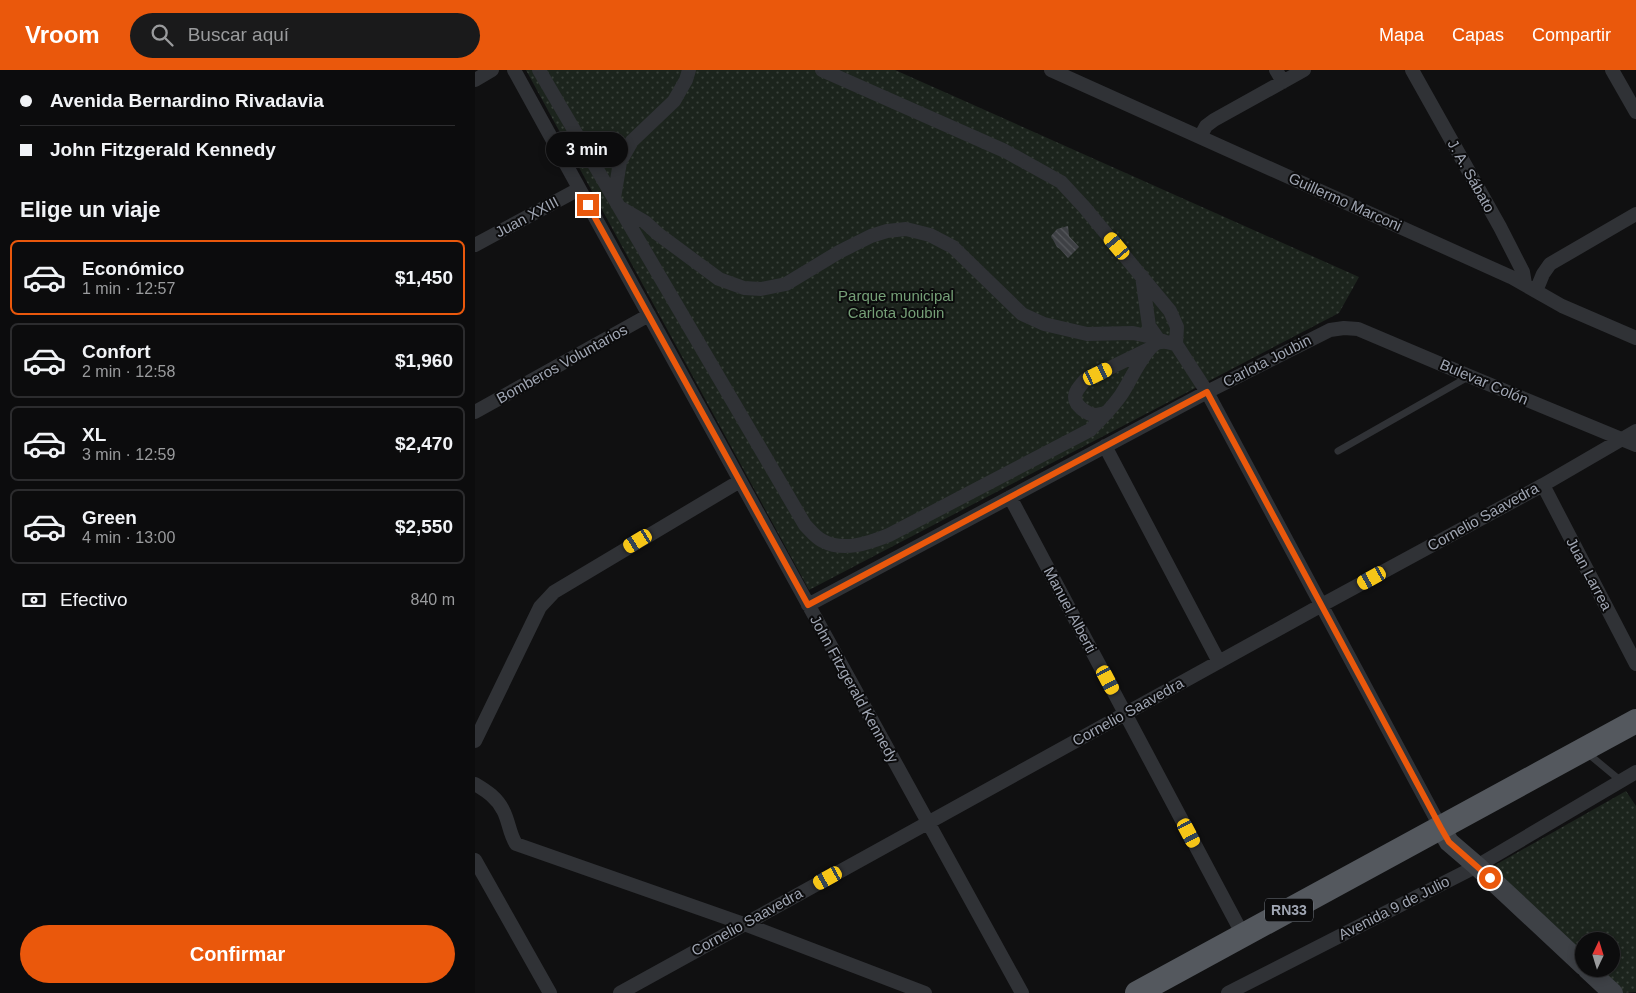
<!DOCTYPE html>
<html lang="es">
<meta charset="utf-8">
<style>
:root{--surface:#0c0c0d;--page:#1a1a1b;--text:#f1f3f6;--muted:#9a9b9d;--line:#2c2c2e;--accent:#ea580c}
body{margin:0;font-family:Helvetica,sans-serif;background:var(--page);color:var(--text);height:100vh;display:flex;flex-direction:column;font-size:19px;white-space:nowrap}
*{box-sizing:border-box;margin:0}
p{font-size:16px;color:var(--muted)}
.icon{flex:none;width:28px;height:28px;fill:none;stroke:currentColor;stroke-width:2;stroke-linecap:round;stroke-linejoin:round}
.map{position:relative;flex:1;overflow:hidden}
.details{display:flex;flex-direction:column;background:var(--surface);width:475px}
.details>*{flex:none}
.guide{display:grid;align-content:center;height:110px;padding:0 20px;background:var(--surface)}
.needle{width:32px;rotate:4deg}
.controls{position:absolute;left:1100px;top:862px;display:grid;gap:10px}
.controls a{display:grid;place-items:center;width:45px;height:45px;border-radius:50%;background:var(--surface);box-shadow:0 2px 8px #0003,0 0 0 1px var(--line);font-size:25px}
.end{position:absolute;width:22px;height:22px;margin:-11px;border:6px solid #ea580c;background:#fff;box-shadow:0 0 0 2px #fff}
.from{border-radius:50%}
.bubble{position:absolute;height:35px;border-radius:18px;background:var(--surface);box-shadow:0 2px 8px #0003,0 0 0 1px var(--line);font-size:16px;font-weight:700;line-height:35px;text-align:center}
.car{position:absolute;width:15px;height:30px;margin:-15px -8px;border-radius:6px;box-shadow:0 0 4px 1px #0007;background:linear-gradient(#f5c518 24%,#345 0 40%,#f5c518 0 76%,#345 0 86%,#f5c518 0)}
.guide b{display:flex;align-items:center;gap:18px;height:48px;font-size:19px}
.guide b+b{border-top:1px solid var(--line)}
.guide i{width:12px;height:12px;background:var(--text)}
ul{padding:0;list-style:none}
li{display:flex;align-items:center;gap:15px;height:75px;margin:0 10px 8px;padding:0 10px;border:2px solid var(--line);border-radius:8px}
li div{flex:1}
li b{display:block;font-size:19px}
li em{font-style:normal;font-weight:700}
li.current{border-color:var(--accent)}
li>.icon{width:45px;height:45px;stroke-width:1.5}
h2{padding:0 20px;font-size:22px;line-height:60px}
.pay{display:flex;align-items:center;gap:12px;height:55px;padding:0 20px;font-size:19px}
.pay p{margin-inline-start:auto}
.action{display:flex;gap:10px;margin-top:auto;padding:10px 20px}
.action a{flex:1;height:58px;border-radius:30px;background:var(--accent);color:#fff;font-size:20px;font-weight:700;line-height:58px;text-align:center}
header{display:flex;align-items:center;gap:30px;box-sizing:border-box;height:70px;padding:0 25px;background:var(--accent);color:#fff}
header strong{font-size:24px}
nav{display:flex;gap:28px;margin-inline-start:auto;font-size:18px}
.search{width:350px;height:45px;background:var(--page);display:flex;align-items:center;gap:12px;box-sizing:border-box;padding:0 18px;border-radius:28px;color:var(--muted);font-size:19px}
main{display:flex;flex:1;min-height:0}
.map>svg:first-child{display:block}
.park{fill:url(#park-dots)}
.building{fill:url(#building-back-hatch)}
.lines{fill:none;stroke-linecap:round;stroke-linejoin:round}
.service{stroke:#303236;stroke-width:7}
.minor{stroke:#303236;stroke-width:14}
.secondary{stroke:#3e4146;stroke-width:20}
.trunk{stroke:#54585e;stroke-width:24}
.route{stroke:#ea580c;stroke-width:6}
.labels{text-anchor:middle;stroke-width:4;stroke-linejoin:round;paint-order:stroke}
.shield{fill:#0b0b0c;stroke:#737881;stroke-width:1}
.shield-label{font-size:14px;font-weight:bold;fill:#a0a6b3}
.street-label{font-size:15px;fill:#a0a6b3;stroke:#0b0b0c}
.park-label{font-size:15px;fill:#759f77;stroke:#0b0b0c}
</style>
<header>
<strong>Vroom</strong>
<div class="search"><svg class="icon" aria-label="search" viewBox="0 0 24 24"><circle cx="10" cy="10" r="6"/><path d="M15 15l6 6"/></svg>Buscar aquí</div>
<nav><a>Mapa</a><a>Capas</a><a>Compartir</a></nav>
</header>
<main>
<section class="details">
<div class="guide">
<b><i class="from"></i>Avenida Bernardino Rivadavia</b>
<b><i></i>John Fitzgerald Kennedy</b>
</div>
<h2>Elige un viaje</h2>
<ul>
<li class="current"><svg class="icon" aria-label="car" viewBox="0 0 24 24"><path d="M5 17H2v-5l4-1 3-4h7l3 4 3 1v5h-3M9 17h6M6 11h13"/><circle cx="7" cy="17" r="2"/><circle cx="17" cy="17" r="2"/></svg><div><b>Económico</b><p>1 min · 12:57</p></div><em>$1,450</em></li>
<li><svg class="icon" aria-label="car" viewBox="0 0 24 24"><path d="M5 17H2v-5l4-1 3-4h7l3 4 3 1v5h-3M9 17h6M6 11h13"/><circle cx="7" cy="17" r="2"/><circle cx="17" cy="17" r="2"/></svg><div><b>Confort</b><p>2 min · 12:58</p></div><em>$1,960</em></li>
<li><svg class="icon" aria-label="car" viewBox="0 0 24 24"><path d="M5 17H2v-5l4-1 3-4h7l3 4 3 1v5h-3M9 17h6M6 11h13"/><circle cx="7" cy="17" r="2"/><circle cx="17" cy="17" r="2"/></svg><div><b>XL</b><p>3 min · 12:59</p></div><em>$2,470</em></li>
<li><svg class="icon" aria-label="car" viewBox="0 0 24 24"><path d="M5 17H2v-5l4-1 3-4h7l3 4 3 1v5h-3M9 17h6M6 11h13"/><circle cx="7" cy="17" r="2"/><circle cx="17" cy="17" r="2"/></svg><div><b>Green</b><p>4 min · 13:00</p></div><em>$2,550</em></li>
</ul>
<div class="pay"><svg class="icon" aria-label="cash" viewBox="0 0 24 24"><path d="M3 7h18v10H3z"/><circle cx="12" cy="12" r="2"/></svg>Efectivo<p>840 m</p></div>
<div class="action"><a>Confirmar</a></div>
</section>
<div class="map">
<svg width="1161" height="923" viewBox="0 0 1161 923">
<defs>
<pattern id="park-dots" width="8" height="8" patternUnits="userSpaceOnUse" patternTransform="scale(1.25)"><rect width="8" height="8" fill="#1c241d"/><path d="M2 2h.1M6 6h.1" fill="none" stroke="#3a413b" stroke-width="1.8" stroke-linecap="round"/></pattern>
<pattern id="building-back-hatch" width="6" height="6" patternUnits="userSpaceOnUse" patternTransform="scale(1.25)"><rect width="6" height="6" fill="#3e4044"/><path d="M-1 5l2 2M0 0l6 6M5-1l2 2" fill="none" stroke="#57595d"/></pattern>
</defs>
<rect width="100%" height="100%" fill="#101011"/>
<!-- park -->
<path class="park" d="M51,0H420L884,207L864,243L334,520Z
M1151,721L1161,736V922L1148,923L1123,899H1136V871H1109V886L1015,798Z"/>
<!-- building -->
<path class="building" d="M593,156L594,166L604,177L593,188L585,179L582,177L576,166L582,159Z"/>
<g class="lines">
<!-- service -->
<path class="service" d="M863,381L993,307
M1111,682L1146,711"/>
<!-- minor -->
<path class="minor" d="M39,0L547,923
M64,0L330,455C335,460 341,468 348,471C369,482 394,473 414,465L615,360C626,349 637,338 646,325C655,312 669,279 682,273C688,270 695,273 701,274
M347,0L530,81L586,112L610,138L695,241L702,257L701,274L732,322L966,758
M576,0L1036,207L1087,236L1161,268
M801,0L808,12
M937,0L1025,157L1048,202L1050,214
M1137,0L1161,42
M0,10L17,0
M725,67L731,56L739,50L829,0
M139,128L145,92L157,71L199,31L211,10L214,0
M146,138L170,152L183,164L244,209L269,218L286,219L311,214L364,182L396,166L412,161L431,159L455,165L478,177L547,244L569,254L612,264L658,263L677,267L691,272
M0,175L104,119
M667,206L674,256L683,269
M1061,221L1068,204L1075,194L1161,144
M0,342L174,245
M632,343C629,343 624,345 620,345C612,344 600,336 600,327C600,321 606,315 610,310L674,279
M630,376L744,592
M1068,415L1161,594
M535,427L768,865
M333,535L732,322L855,260L869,258L883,259L994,306L1161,375
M0,671L65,537L79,522L265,411
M0,714C12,721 22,728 28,740C34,751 34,763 41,774L269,854L450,923
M0,790L75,923
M145,923L845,536L1068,415L1161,361
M753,923L1002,796L1161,702"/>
<!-- secondary -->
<path class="secondary" d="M966,758L974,772L1002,796L1109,896
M1112,899L1138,923"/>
<!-- trunk -->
<path class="trunk" d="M662,923L1161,651"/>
</g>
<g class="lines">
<!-- route -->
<path class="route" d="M113,135L333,535L732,322L966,758L974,772L1015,808"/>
</g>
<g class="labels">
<!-- shield labels -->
<rect class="shield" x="790" y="828.5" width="48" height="23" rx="4"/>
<g class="shield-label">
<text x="814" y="845">RN33</text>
</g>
<!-- street labels -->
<g class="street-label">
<text transform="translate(996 106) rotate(61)" y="5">J. A. Sábato</text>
<text transform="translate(870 132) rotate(24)" y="5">Guillermo Marconi</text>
<text transform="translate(52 147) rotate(-28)" y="5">Juan XXIII</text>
<text transform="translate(792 291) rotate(-27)" y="5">Carlota Joubin</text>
<text transform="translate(87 294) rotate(-29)" y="5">Bomberos Voluntarios</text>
<text transform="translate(1009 312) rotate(23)" y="5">Bulevar Colón</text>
<text transform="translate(1008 447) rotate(-29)" y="5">Cornelio Saavedra</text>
<text transform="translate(1114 504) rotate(62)" y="5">Juan Larrea</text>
<text transform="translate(595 540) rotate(62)" y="5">Manuel Alberti</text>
<text transform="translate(379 619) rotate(61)" y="5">John Fitzgerald Kennedy</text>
<text transform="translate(653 642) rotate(-29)" y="5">Cornelio Saavedra</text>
<text transform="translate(919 838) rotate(-27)" y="5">Avenida 9 de Julio</text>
<text transform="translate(272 852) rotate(-29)" y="5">Cornelio Saavedra</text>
</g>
<!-- park labels -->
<g class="park-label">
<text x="421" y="231">Parque municipal<tspan x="421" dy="17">Carlota Joubin</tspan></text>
</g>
</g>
</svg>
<div class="controls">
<a><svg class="needle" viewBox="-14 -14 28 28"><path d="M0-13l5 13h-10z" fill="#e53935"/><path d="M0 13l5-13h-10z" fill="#9a9b9d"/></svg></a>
</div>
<i class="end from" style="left:1015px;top:808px"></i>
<i class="end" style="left:113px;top:135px"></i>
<div class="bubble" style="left:71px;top:62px;width:82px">3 min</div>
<i class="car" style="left:642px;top:176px;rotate:320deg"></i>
<i class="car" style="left:623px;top:304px;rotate:64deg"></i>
<i class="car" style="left:163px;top:471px;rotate:239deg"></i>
<i class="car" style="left:897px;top:508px;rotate:241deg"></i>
<i class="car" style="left:633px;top:610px;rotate:152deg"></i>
<i class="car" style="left:714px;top:763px;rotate:152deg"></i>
<i class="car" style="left:353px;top:808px;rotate:241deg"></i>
</div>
</main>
